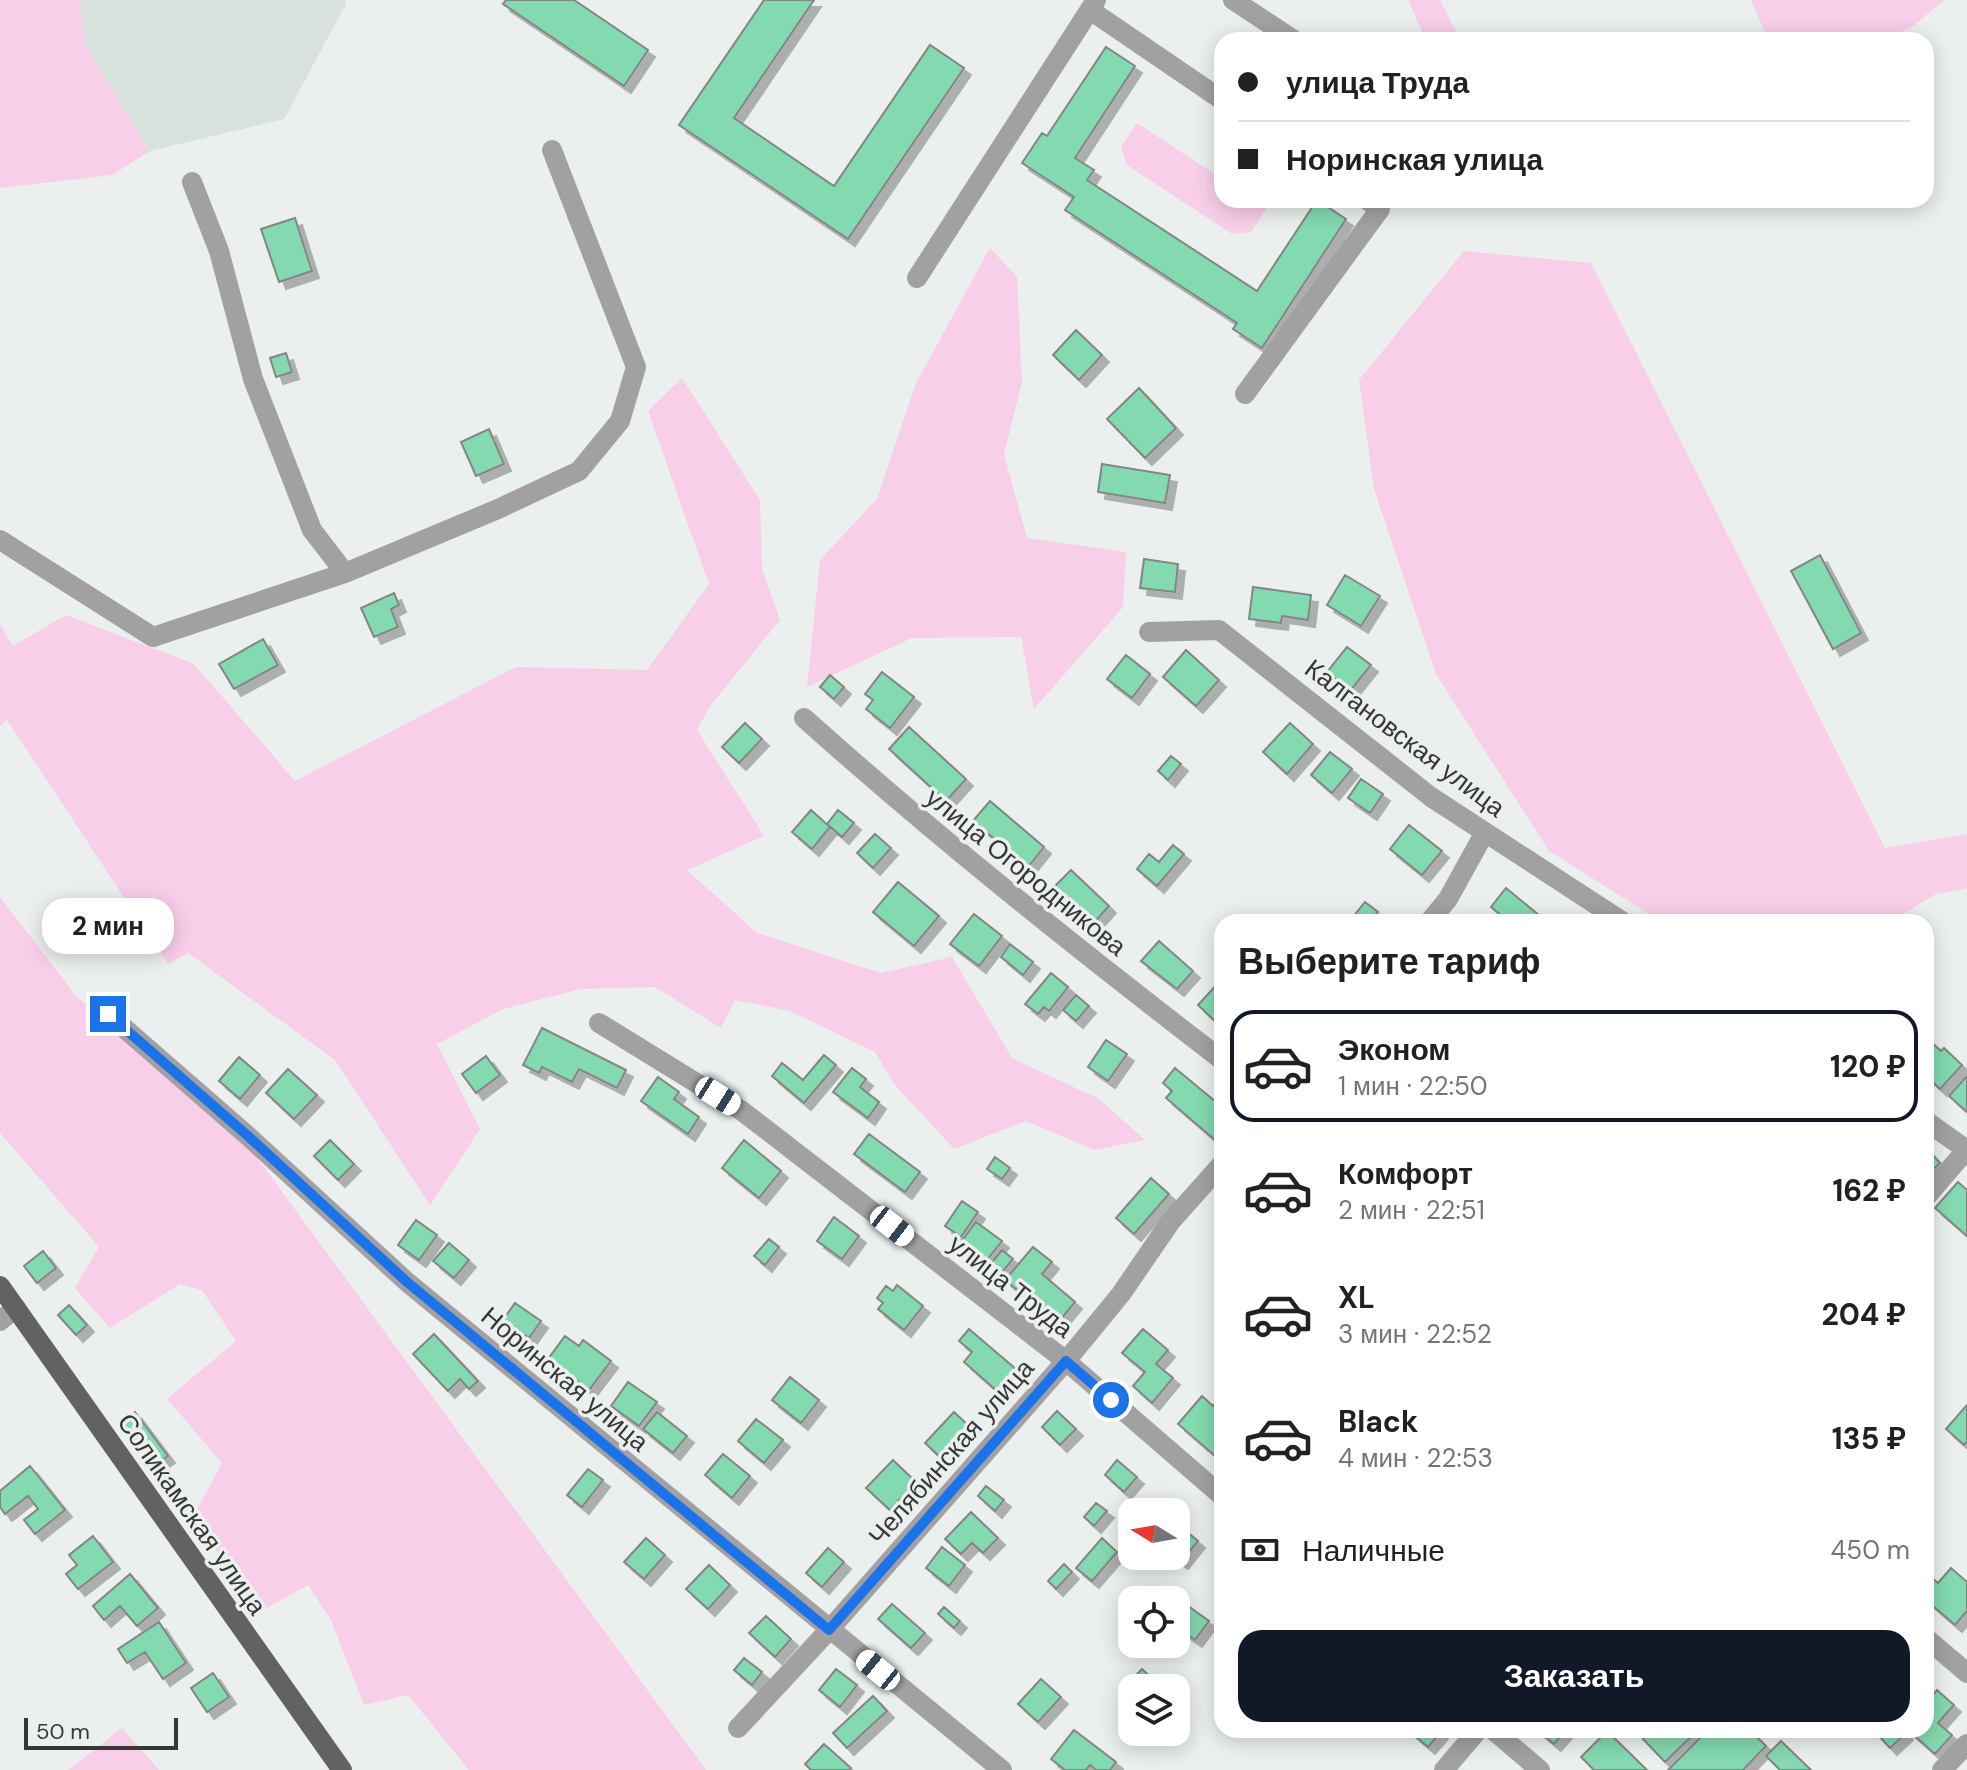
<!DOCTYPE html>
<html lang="ru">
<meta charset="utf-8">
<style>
:root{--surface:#fff;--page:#f6f6f6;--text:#202124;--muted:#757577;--line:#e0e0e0;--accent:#111827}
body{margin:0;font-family:"DM Sans",sans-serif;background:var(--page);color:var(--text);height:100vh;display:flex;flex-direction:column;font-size:30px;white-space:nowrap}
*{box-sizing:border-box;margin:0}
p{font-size:26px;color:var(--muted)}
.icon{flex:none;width:44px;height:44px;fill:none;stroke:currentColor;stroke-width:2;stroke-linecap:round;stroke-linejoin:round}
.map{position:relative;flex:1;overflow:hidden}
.sheet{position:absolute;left:1214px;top:914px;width:720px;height:824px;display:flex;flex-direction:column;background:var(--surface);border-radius:24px;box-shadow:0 4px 20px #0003}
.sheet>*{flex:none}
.hud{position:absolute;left:1214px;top:32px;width:720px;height:176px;border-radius:24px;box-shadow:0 4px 20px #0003;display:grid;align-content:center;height:176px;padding:0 24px;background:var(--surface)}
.needle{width:52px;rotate:281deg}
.controls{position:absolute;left:1118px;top:1498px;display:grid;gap:16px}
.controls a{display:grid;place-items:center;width:72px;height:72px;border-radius:16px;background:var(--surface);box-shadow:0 4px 20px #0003;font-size:40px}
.scale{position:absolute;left:24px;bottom:20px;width:154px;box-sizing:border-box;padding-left:8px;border:4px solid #363736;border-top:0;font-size:22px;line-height:28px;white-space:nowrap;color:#363736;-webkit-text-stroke:6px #ebefed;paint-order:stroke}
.end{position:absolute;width:36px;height:36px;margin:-18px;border:10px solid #1a73e8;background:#fff;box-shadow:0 0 0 4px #fff}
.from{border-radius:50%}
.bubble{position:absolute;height:56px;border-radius:24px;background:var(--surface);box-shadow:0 4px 20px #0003;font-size:26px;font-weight:700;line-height:56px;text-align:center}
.car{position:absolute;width:24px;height:48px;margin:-24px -12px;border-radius:10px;box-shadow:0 0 6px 2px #0007;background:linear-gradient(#fff 24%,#345 0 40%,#fff 0 76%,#345 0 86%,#fff 0)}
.hud b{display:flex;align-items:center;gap:28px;height:76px;font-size:30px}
.hud b+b{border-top:2px solid var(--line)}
.hud i{width:20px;height:20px;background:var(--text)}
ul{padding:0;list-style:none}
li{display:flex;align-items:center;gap:24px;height:112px;margin:0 16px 12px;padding:0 8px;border:4px solid transparent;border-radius:24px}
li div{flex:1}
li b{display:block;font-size:30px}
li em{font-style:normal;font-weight:700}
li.on{border-color:var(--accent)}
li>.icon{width:72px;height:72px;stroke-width:1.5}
h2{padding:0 24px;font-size:36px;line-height:96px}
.pay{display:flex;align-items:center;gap:20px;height:88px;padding:0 24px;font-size:30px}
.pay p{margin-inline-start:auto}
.action{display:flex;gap:16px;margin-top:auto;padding:16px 24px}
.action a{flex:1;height:92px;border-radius:24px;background:var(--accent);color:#fff;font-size:32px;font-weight:700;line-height:92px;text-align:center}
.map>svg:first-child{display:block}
.built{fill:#d7e2dc}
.green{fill:#f9cee9}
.building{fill:#83d9b0;stroke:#838685;stroke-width:2;filter:url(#shadow)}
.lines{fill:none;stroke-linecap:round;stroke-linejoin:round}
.minor{stroke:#a2a0a1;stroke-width:20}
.major{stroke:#646163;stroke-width:20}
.route{stroke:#1a73e8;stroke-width:10}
.labels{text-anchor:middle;stroke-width:7;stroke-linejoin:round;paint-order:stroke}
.street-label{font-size:26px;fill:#363736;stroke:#ebefed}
</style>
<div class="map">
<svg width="1967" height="1770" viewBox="0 0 1967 1770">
<defs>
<filter id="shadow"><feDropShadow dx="7" dy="7" stdDeviation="0" flood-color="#0004"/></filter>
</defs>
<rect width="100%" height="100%" fill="#ebefed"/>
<!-- built -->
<path class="built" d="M79,0H345L346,4L284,119L150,151L87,49Z"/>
<!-- green -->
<path class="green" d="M0,0H79L87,49L150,151L112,175L0,188Z
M1408,0H1440L1460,40H1426Z
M1751,0H1944L1912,27L1884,40H1768Z
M1137,123L1222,179V200H1255L1267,208L1251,232L1232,234L1127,165L1121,147Z
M990,248L1017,277L1022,382L1004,454L1027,538L1126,552L1123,607L1034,709L1021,637L912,638L807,687L820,560L877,499L916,383Z
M1464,251L1591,263L1885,848L1967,834V888L1936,894L1890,922H1662L1549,851L1436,674L1374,489L1359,380Z
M682,378L760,500L762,569L780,620L710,706L697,730L764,836L687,870L757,933L881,973L952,957L1012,1058L1099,1099L1145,1140L1095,1150L1026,1121L954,1149L895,1085L875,1052L790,1011L735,1000L721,1028L655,987L581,989L503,1009L437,1044L480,1129L430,1205L335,1060L188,953L168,964L7,720L0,726V625L13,646L66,615L194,664L295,781L516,667L647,670L709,584L648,411Z
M0,897L76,996L236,1129L706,1770H469L408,1695L364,1705L331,1620L308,1585L262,1611L192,1519L222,1463L167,1399L236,1341L202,1290L180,1284L110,1328L75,1288L99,1247L0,1133Z
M122,1728L159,1770H68Z"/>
<!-- building -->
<path class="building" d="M506,0H574L648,50L624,86L503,4Z
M764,0H814L734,118L834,186L930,45L964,68L848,239L679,125Z
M1106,47L1135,66L1075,158L1094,170L1087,180L1257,291L1317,200L1346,219L1262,348L1233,329L1237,323L1065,210L1074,197L1022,163L1042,133L1047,136Z
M295,218L312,271L279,282L261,229Z
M1076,330L1102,355L1079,380L1053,355Z
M286,353L292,372L276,377L270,358Z
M1139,388L1176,428L1145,458L1107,419Z
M489,429L504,464L476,476L461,442Z
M1102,464L1170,475L1165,503L1098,492Z
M1820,555L1861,633L1833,649L1791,571Z
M1144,559L1178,564L1175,592L1140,588Z
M1345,575L1380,596L1361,626L1327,605Z
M1253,587L1311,595L1308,620L1282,616L1281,623L1249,619Z
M394,593L399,605L391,609L398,627L374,637L361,608Z
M263,639L278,665L234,689L219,664Z
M1347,647L1371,665L1350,691L1327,672Z
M1186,650L1219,680L1196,706L1163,677Z
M1126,655L1150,674L1132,698L1107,679Z
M882,672L914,697L890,728L866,709L873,700L865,694Z
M830,675L844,687L834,699L820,687Z
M745,723L762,739L739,763L722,747Z
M1290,723L1313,744L1287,774L1263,752Z
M909,727L966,779L946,801L889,749Z
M1330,752L1352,769L1332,793L1311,775Z
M1171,756L1181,764L1168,780L1158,771Z
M1361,779L1383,794L1370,813L1348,798Z
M990,801L1044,847L1028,867L973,821Z
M811,810L830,827L812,849L792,832Z
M838,810L854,823L842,837L827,824Z
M1409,825L1442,851L1422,875L1390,849Z
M875,834L891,848L873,868L857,853Z
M1173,845L1184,854L1157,886L1137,869L1149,854L1159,862Z
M1071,870L1109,906L1093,924L1053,888Z
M898,882L939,916L914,946L873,912Z
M1506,888L1540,916L1535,922H1509L1491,907Z
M1365,902L1378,912L1369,922H1359L1353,917Z
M974,914L1002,936L979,966L950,944Z
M1159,941L1193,971L1177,989L1141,961Z
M1010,944L1033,962L1023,975L1001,957Z
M1051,973L1068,987L1049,1011L1044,1007L1038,1014L1025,1004Z
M1220,981L1222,982L1221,1027L1198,1005Z
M1076,995L1089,1006L1076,1021L1063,1010Z
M542,1028L626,1070L617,1088L579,1069L572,1082L542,1067L539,1073L523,1065Z
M1106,1040L1127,1054L1108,1081L1088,1067Z
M1930,1041L1941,1051L1944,1048L1962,1065L1940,1089L1926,1076V1045Z
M824,1055L836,1065L804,1103L772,1076L782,1063L803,1080Z
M486,1056L500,1075L476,1093L462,1074Z
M239,1057L260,1075L240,1099L219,1081Z
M852,1068L866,1079L860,1087L879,1102L868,1118L833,1092Z
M1175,1068L1222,1107V1131L1215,1140L1166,1098L1172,1091L1163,1083Z
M288,1069L317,1095L294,1119L266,1093Z
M1967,1076V1112L1949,1096Z
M658,1077L679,1092L674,1099L699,1117L688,1134L641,1101Z
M869,1134L920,1172L905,1192L854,1154Z
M330,1140L354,1164L338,1180L314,1156Z
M744,1140L781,1171L759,1198L722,1168Z
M1926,1148L1940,1163L1926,1176Z
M995,1157L1010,1168L1002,1179L987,1169Z
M1151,1178L1169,1194L1134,1234L1116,1218Z
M1958,1182L1967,1190V1236L1935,1208Z
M962,1201L978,1212L961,1237L945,1226Z
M834,1217L859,1236L842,1259L817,1241Z
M416,1220L437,1235L419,1260L398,1245Z
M976,1222L1002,1241L986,1261L961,1242Z
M769,1239L779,1247L765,1265L754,1256Z
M449,1243L469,1260L454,1278L433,1261Z
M1033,1247L1052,1262L1042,1274L1075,1302L1057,1324L1005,1280Z
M1002,1250L1013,1259L999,1276L988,1267Z
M43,1251L56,1268L37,1283L24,1266Z
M897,1285L923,1306L904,1330L878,1309L883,1303L877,1298L886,1286L893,1291Z
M515,1303L541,1321L529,1338L503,1320Z
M69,1305L87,1325L76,1335L58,1315Z
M969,1329L1017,1370L998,1392L964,1362L972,1352L959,1341Z
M1143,1329L1168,1350L1156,1364L1173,1378L1152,1403L1133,1386L1145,1372L1122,1353Z
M434,1334L478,1381L469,1389L460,1379L448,1391L413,1354Z
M565,1336L579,1346L583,1340L611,1361L589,1390L548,1359Z
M790,1377L819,1400L801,1423L772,1400Z
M628,1382L657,1402L639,1426L611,1406Z
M1202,1396L1213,1406L1222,1396V1419L1217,1425L1222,1429L1221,1461L1178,1424Z
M1967,1405V1441L1964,1445L1946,1429Z
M1057,1411L1076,1429L1060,1445L1042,1427Z
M135,1412L168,1456L152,1467L120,1424Z
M657,1412L687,1436L673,1453L643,1429Z
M954,1412L970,1427L941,1458L925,1443Z
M756,1419L783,1440L764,1463L738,1441Z
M723,1454L750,1476L732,1498L705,1475Z
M893,1460L916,1482L890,1510L866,1488Z
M1117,1460L1137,1477L1124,1492L1105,1475Z
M30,1466L65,1510L35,1534L24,1520L38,1509L28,1496L5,1514L0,1507V1491Z
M588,1469L603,1480L582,1507L567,1495Z
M986,1486L1004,1500L995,1511L978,1496Z
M1096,1503L1107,1511L1094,1526L1084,1517Z
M971,1512L998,1538L983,1553L972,1543L961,1554L945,1539Z
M1176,1523L1198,1541L1181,1562L1173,1556H1176Z
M93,1536L113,1562L78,1589L66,1574L77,1565L69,1555Z
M646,1538L665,1555L644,1579L624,1562Z
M1102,1538L1117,1552L1092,1581L1076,1568Z
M942,1547L965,1565L949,1586L926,1568Z
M828,1548L844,1562L822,1587L806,1573Z
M1064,1564L1072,1572L1056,1589L1048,1581Z
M709,1565L730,1585L708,1609L686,1589Z
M1951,1568L1967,1582V1611L1955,1625L1926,1600V1573L1938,1583Z
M130,1574L158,1608L137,1626L120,1606L104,1620L93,1606Z
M1177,1598L1209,1621L1195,1640L1176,1627Z
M892,1604L925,1633L911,1648L878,1619Z
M944,1607L960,1621L954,1628L938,1614Z
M766,1616L791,1639L775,1657L749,1633Z
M159,1622L186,1663L163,1679L145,1652L127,1663L118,1649Z
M744,1658L762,1672L752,1685L734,1670Z
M836,1669L857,1685L840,1707L819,1690Z
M1142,1669L1156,1682L1151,1688H1132V1691L1126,1686Z
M213,1673L229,1697L207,1712L191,1688Z
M1041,1679L1061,1697L1038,1722L1018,1704Z
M1937,1690L1954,1705L1938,1723L1952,1735L1935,1754L1909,1731L1926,1730V1703Z
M873,1696L887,1711L847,1748L833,1733Z
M1074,1730L1116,1762L1110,1770H1096L1090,1765L1086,1770H1065L1051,1759Z
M1408,1730H1439L1441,1732L1428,1747Z
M1537,1730H1566L1554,1744Z
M1646,1730H1698L1665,1762L1643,1739L1649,1733Z
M1708,1730H1750L1766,1746L1743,1770H1668Z
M1884,1730H1903L1906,1733L1890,1748L1878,1735Z
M1607,1731L1647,1770H1594L1581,1757Z
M1781,1741L1811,1770H1780L1766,1756Z
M824,1744L851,1768L849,1770H811L805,1764Z"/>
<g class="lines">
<!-- minor -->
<path class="minor" d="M1233,0L1294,40
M1090,10L1222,100
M192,182L219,251L253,379L312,530L345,573
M917,278L1096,0
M1245,394L1380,209L1367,200
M0,540L153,637L345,573L498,509L579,471L620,421L636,367L552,150
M1149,632L1219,630L1431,797L1623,922
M804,718C938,838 1079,950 1222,1060
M1429,922L1448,899L1485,832
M108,1014L248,1136L407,1282L1002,1770
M599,1023L742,1111L1066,1361L1222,1496
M1926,1121L1967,1150
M1926,1197L1967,1149
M0,1321L16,1308
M1926,1638L1967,1673
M738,1728L829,1630L1066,1361L1121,1294L1171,1221L1222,1164
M1493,1730L1540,1770
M1444,1770L1478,1730
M1942,1770L1967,1744"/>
<!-- major -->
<path class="major" d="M0,1286L342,1770"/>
</g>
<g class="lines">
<!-- route -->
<path class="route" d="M108,1014L248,1136L407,1282L829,1630L1066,1361L1111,1400"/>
</g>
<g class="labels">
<!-- street labels -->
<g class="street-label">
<text transform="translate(1405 738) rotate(37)" y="9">Калгановская улица</text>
<text transform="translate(1026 872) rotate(39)" y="9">улица Огородникова</text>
<text transform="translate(1011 1286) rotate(38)" y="9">улица Труда</text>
<text transform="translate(565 1379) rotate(40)" y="9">Норинская улица</text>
<text transform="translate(951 1452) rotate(-49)" y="9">Челябинская улица</text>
<text transform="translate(192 1514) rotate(55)" y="9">Соликамская улица</text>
</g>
</g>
</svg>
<div class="controls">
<a><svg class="needle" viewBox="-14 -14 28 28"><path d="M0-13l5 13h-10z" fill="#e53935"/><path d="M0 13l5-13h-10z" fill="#757577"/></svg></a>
<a><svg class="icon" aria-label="locate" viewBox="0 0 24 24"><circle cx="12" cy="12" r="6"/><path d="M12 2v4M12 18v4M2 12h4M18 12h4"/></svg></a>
<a><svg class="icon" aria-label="layers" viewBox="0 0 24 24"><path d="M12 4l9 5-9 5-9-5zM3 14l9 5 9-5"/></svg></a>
</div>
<div class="scale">50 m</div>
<i class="end from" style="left:1111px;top:1400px"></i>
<i class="end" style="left:108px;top:1014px"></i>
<div class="bubble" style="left:42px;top:898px;width:132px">2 мин</div>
<i class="car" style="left:718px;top:1096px;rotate:122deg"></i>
<i class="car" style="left:892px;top:1226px;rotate:128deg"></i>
<i class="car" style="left:878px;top:1670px;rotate:309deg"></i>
<div class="hud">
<b><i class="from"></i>улица Труда</b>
<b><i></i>Норинская улица</b>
</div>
<section class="sheet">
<h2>Выберите тариф</h2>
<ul>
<li class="on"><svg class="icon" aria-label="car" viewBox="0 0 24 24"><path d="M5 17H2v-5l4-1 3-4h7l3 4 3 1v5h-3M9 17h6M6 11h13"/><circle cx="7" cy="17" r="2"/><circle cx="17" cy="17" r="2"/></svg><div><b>Эконом</b><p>1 мин · 22:50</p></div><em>120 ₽</em></li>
<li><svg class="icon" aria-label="car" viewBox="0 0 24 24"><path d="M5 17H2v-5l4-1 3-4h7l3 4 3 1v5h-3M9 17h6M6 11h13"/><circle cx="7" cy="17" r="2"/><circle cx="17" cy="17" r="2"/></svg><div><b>Комфорт</b><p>2 мин · 22:51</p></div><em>162 ₽</em></li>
<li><svg class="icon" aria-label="car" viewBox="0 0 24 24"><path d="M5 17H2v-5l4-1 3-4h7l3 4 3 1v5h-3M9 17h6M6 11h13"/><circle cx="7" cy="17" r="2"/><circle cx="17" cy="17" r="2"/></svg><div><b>XL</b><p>3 мин · 22:52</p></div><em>204 ₽</em></li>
<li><svg class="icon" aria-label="car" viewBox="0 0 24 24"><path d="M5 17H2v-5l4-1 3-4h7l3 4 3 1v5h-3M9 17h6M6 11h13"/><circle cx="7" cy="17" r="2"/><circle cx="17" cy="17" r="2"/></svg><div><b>Black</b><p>4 мин · 22:53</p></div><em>135 ₽</em></li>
</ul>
<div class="pay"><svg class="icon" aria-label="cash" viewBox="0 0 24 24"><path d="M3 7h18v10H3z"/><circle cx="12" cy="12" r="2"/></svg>Наличные<p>450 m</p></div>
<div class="action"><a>Заказать</a></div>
</section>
</div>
